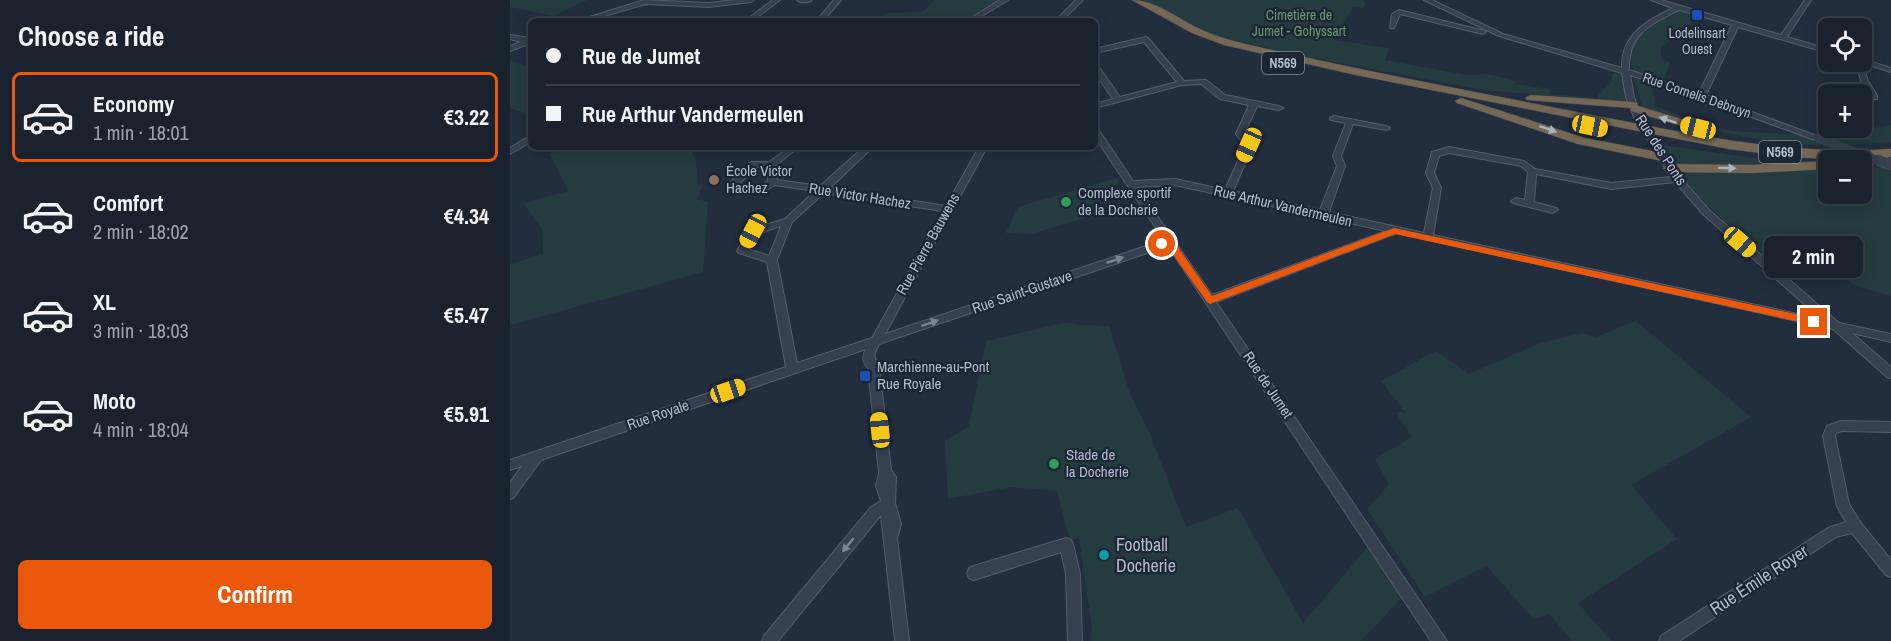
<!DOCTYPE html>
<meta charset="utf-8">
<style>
:root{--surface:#1a222e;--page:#232a36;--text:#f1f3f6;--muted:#9fa4aa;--line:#383f4a;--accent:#ea580c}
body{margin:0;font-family:"Archivo Narrow",sans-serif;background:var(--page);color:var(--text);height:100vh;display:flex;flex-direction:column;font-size:22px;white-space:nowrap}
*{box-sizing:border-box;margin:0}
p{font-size:20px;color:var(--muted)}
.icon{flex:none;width:33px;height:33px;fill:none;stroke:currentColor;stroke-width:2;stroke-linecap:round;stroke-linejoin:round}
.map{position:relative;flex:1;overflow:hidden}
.panel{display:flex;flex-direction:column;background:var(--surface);width:510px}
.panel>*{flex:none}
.banner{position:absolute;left:18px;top:18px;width:570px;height:132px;border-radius:9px;box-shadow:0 3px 15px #0003,0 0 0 2px var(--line);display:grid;align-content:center;height:132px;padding:0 18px;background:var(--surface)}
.controls{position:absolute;left:1308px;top:18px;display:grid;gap:12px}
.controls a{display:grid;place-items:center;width:54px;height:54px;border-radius:9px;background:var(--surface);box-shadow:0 3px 15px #0003,0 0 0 2px var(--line);font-size:30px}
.end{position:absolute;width:27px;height:27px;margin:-14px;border:8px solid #ea580c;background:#fff;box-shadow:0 0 0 3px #fff}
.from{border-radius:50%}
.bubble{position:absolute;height:42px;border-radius:9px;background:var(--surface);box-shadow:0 3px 15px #0003,0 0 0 2px var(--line);font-size:20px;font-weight:800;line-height:42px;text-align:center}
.car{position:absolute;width:18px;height:36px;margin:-18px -9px;border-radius:8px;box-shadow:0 0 4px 2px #0007;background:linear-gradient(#f5c518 24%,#345 0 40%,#f5c518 0 76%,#345 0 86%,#f5c518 0)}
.banner b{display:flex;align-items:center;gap:21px;height:57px;font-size:22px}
.banner b+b{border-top:2px solid var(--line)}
.banner i{width:15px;height:15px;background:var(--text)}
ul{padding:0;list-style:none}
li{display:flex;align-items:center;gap:18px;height:90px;margin:0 12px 9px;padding:0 6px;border:3px solid transparent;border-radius:9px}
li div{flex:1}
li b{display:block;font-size:22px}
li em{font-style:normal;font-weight:800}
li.selected{border-color:var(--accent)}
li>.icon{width:54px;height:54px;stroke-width:1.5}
h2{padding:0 18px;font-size:27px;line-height:72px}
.action{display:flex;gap:12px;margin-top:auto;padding:12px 18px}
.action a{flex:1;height:69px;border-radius:9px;background:var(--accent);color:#fff;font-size:24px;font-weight:800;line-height:69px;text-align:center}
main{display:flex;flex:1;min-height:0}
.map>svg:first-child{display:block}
.green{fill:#243c3f}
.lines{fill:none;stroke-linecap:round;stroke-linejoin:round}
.minor-casing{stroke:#555e6c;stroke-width:2}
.highway-casing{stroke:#424b59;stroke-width:1}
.minor{fill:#36404e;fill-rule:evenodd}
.highway{fill:#746753;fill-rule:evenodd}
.minor-bridge-far1-casing{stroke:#555e6c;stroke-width:8;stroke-linecap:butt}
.minor-bridge-casing{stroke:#555e6c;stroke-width:11;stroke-linecap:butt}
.minor-bridge-far1{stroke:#36404e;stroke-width:8}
.minor-bridge{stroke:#36404e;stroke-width:10}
.oneway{fill:#acb3bd}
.oneway2{fill:#7a8492}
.route{fill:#ea580c}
.transit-dot{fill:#1a4fb4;stroke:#1c2533;stroke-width:2}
.education-dot{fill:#8d6e63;stroke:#1c2533;stroke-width:2}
.leisure-dot{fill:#2e9e5b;stroke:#1c2533;stroke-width:2}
.culture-dot{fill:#0f9aa8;stroke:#1c2533;stroke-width:2}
.labels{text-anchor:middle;stroke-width:4.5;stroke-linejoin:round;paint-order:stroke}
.far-park-label{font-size:14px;fill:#689b73;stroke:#1c2533}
.far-poi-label{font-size:14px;fill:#b2bbc9;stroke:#1c2533}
.shield{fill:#1c2533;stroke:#858e9c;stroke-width:1.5}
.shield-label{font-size:14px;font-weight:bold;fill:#b2bbc9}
.far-street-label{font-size:14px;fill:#b2bbc9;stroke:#1c2533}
.street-label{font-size:15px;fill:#b2bbc9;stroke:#1c2533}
.poi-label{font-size:15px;fill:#b2bbc9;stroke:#1c2533;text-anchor:start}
.near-poi-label{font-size:18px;fill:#b2bbc9;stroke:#1c2533;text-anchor:start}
.near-street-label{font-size:18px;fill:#b2bbc9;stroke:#1c2533}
</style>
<main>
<section class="panel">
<h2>Choose a ride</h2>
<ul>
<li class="selected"><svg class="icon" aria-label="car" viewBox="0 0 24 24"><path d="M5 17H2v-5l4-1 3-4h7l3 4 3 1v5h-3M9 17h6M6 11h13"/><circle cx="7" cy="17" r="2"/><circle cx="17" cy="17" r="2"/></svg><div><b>Economy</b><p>1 min · 18:01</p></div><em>€3.22</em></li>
<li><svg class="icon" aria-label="car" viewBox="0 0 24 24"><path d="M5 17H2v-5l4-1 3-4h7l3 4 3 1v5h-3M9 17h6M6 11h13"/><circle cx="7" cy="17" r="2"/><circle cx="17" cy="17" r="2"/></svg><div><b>Comfort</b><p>2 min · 18:02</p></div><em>€4.34</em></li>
<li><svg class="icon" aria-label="car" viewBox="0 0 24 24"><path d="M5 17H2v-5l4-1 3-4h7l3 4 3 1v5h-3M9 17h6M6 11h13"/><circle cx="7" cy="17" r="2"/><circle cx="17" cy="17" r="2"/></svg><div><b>XL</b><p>3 min · 18:03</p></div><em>€5.47</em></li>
<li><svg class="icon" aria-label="car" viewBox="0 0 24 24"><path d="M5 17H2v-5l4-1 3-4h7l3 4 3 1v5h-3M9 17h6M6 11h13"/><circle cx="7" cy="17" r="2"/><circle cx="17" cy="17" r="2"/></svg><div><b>Moto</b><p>4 min · 18:04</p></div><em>€5.91</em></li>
</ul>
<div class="action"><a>Confirm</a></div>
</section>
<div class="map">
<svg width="1381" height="641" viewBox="0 0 1381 641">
<rect width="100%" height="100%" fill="#222e3e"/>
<!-- green -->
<path class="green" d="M0,0H77L44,16L0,7Z
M425,0H495L459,21H371L374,13L412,12Z
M631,0H854L856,5L853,8L844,7L822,40L879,48L875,60L956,75L977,74L1006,81L1005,84L1039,89L1040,94L1086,98L1102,81V74L1107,72L1112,73L1117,102L973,90L798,57L707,36Z
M1173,10L1191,16L1151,48V59L1160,62L1154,81L1124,71C1110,39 1150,20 1173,10Z
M0,60L21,68V115L0,108Z
M1123,78L1133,81V84L1143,87L1145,106L1183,121L1222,131L1292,135L1318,146C1254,145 1194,129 1133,110Z
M1381,125V142L1339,145L1314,137Z
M1152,145L1271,162L1288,166L1165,164Z
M51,147H181L186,163L188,184L193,185L187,199L198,202L193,272L0,325V264L33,254L32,229L13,203L58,191L40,154Z
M1381,167V296L1344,285L1294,248L1254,259L1167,176L1172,172L1250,173L1318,169V194H1352V168Z
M607,178L609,183C594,187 588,203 581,216L521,234L496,233L508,207Z
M1126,321L1241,417L1121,485L1167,539L1068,603L1101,641H1063L1039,614L1023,619L977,566L915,597L857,509L879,484L865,459L902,437L886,413L895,412L871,381L926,351L959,374L1028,344L1072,333L1086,337Z
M557,322L569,325L599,326L620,394L640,434L676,527L728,508L793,623L863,541L897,592L851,641H581L580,633L582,629L569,538L560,540L547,491L501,487L438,499L435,441L459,426L476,341Z"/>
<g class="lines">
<defs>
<path id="minor" d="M134,0L199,3L224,0H244L241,2L199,7L136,4L77,21H67Z
M263,0H270L242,21H235Z
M287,0H302C299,3 290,3 287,0Z
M324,0H331L313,21H306Z
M490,0H498L464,21H456Z
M566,0H573L552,21H545Z
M914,0H922L993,34L1112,68C1111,35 1136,21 1163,8L1141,0H1151L1271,35L1295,0H1301L1277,37L1318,49V53L1228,27L1196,95L1312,138L1308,140H1305L1161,88L1120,75L1124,97L1132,118L1131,120H1125L1116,97L1112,73L989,36ZM1169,10L1222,25L1189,93L1119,70C1118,34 1141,24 1169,10Z
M889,10L975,31L976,32L973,34L890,14L884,28H880L882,14Z
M0,35L21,38V43L0,51V46L11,42L0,39Z
M636,37L638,38L674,81L696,80L715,95L769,106L773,108L769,110L747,106L734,134L743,145L723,191L810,210L827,166L823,156L836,123L821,120L820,118L824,116L876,126L880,128L876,130L843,124L831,156L835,166L819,212L914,233L923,188L916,173L922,152L939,147L1014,161L1025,169L1101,183L1161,177L1148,157L1149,155H1155L1170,177L1199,210L1329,323L1381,334V342L1342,333L1381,367V378L1377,377L1323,329L887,233L706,302L937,641H921L658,246L369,344C363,356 363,355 369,366L381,470L386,477L385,503L391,524L387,538L399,641H385L371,515L268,641H252L254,636L361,507L371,501L366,486L369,473L358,368C352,362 352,356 356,349L31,460L4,497L0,499V483L12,466L0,470V460L276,367L257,262L229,253L227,251L239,230L275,219L305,191L265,185C250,196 236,192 220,187V183L241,162H259L280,147H289L265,166L267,180L310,186L354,147H363L320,188L436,206L469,147H477L375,334L654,240L585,137V129H588L623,181L665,179L715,190L735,145L726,134L739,105L710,99L691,84L672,85L585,108V104L603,99L585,73V66H588L610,97L667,82L634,42L585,53V49ZM939,153L1011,166L1018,172L1015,200L1006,198L1001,201L1003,203L1043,213L1048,210L1046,208L1024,202L1026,174L1101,189L1165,182L1193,214L1311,319L923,235L931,188L924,173L929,156ZM246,167H257L258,181L248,187L229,184ZM665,185L876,231L702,295L627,187ZM314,193L433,211L362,338L287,363L267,260L282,222ZM271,226L259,256L238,249L246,234Z
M1352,59L1381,68V72L1352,63L1358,81L1367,95V99H1361L1360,97L1352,84L1347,67L1343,62H1352Z
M18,137H21V142L0,154V148Z
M1331,421L1381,422V432L1332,431L1326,433L1325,436L1339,504L1350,522L1381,560V577L1376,575L1342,533L1326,537L1169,641H1149L1151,636L1318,528L1336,522L1327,506L1313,436L1317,426Z
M556,538L561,540L563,544L570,574L572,641H558L556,574L551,552L464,580L459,578L457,573L459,568L464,566Z"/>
<path id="highway" d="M622,0C645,0 667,18 688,28C708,38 731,43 753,48C859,72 965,92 1072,113C1177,133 1273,156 1381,149V157L1333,160L1282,157L1219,149L846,75L714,45L682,33Z
M1021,95L1123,102L1127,103L1128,106L1204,129L1206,131L1204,133H1196L1121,111L1120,108L1017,100L1015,98Z
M951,98L1075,138L1152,153L1158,157L1152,161L1068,144L947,103L945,101Z
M1318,161V169L1242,173L1159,172L1153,168L1159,164L1242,165Z"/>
</defs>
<!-- minor casing -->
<use href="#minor" class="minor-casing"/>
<!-- highway casing -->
<use href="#highway" class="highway-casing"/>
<!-- minor -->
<use href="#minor" class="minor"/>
<!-- highway -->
<use href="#highway" class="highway"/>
<defs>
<path id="minor-bridge-far1" d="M1128,118L1152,157
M1308,138L1372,162"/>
<path id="minor-bridge" d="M1368,160L1381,165"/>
</defs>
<!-- minor-bridge-far1 casing -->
<use href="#minor-bridge-far1" class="minor-bridge-far1-casing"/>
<!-- minor-bridge casing -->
<use href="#minor-bridge" class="minor-bridge-casing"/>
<!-- minor-bridge-far1 -->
<use href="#minor-bridge-far1" class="minor-bridge-far1"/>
<!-- minor-bridge -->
<use href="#minor-bridge" class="minor-bridge"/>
</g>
<!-- one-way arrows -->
<defs><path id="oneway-solid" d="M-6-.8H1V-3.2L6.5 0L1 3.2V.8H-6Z" transform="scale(1.5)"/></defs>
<g class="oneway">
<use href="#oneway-solid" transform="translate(1158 120) rotate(-162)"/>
<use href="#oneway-solid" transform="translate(1038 129) rotate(19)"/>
<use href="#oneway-solid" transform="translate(1217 168) rotate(1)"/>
</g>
<g class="oneway2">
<use href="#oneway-solid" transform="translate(605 260) rotate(-19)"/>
<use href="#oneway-solid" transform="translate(420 323) rotate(-19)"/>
<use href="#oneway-solid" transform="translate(338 545) rotate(129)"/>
</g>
<!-- route -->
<path class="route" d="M884,228L1304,318L1309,322L1304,325L885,234L700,304L697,302L657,246L652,247L647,244L656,240H663L702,296Z"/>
<!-- markers -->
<g class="transit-dot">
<rect x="1181" y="9" width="12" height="12" rx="3"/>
<rect x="349" y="370" width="12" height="12" rx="3"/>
</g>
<circle class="education-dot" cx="204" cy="180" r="6"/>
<g class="leisure-dot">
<circle cx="556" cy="202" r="6"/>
<circle cx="544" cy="464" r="6"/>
</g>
<circle class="culture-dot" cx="594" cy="555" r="6"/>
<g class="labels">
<!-- far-park labels -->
<g class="far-park-label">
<text x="789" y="20">Cimetière de<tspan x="789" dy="16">Jumet - Gohyssart</tspan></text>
</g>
<!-- far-poi labels -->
<g class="far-poi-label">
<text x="1187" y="38">Lodelinsart<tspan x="1187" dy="16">Ouest</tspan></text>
</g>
<!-- shield labels -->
<g class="shield">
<rect x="752" y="52" width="42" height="22" rx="4.5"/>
<rect x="1249" y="141" width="42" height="22" rx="4.5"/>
</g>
<g class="shield-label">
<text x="773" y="68">N569</text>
<text x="1270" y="157">N569</text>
</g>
<!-- far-street labels -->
<g class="far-street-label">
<text transform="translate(1187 95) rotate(19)" y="5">Rue Cornelis Debruyn</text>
</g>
<!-- street labels -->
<g class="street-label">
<text transform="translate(1151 150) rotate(57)" y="5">Rue des Ponts</text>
<text transform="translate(350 196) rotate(9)" y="5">Rue Victor Hachez</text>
<text transform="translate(773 206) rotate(13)" y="5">Rue Arthur Vandermeulen</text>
<text transform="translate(418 244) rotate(-61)" y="5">Rue Pierre Bauwens</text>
<text transform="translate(512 292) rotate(-19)" y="5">Rue Saint-Gustave</text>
<text transform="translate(758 385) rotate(56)" y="5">Rue de Jumet</text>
<text transform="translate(148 415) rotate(-19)" y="5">Rue Royale</text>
</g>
<!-- poi labels -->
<g class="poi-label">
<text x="216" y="176">École Victor<tspan x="216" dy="17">Hachez</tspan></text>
<text x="568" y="198">Complexe sportif<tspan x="568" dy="17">de la Docherie</tspan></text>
<text x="367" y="372">Marchienne-au-Pont<tspan x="367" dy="17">Rue Royale</tspan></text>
<text x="556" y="460">Stade de<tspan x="556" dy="17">la Docherie</tspan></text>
</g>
<!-- near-poi labels -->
<g class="near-poi-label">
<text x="606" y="551">Football<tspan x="606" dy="21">Docherie</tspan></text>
</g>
<!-- near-street labels -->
<g class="near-street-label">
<text transform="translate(1249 580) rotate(-33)" y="6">Rue Émile Royer</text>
</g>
</g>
</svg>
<div class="controls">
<a><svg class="icon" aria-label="locate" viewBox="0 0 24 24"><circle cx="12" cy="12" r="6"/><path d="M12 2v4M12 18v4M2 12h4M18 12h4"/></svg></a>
<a>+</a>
<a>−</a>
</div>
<i class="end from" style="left:652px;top:244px"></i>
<i class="end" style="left:1304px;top:322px"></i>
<div class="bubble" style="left:1254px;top:236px;width:99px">2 min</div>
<i class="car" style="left:1080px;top:126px;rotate:102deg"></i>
<i class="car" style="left:1188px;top:128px;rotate:284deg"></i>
<i class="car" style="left:739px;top:145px;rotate:204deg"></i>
<i class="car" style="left:243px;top:231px;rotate:208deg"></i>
<i class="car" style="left:1230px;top:242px;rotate:131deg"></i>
<i class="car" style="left:218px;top:391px;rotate:71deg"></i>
<i class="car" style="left:370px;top:430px;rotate:354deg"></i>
<div class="banner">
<b><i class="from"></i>Rue de Jumet</b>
<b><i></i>Rue Arthur Vandermeulen</b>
</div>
</div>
</main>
